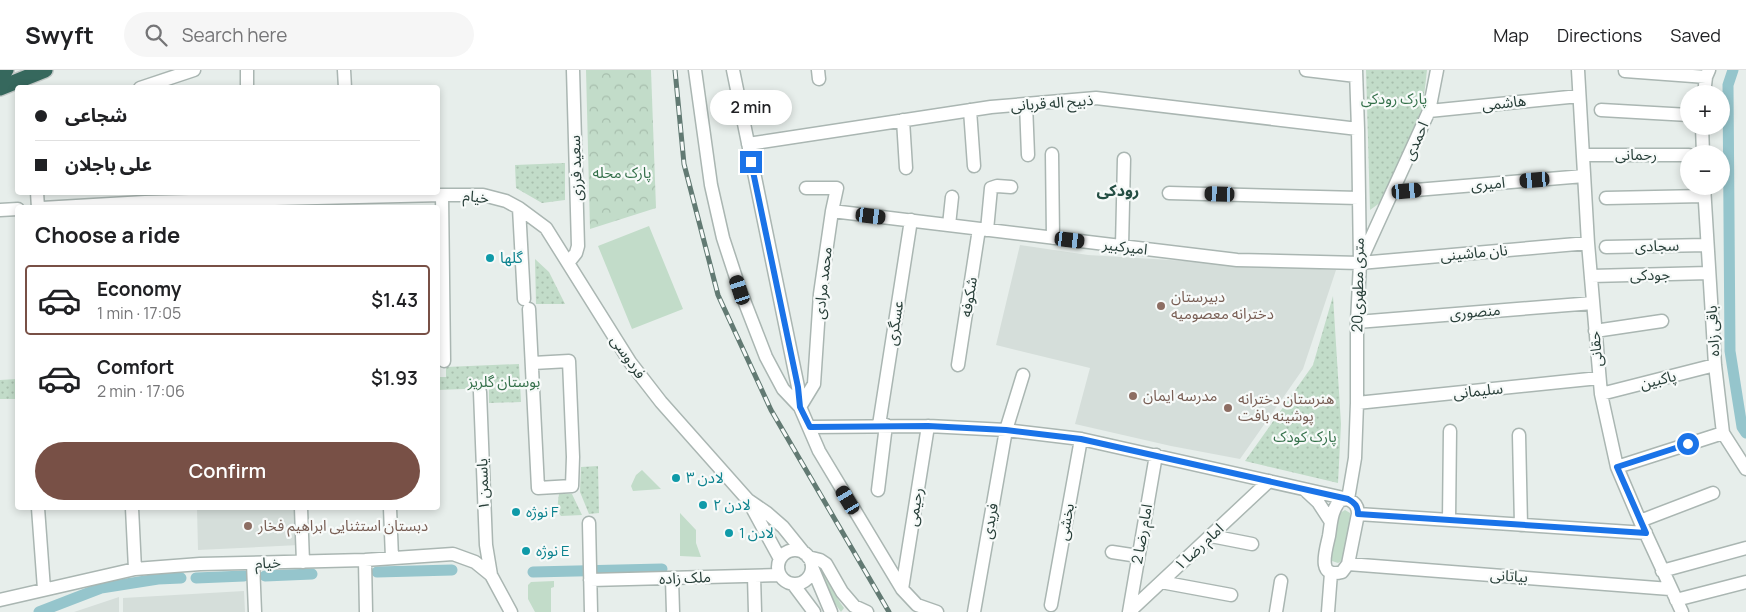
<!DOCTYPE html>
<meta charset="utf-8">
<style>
:root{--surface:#fff;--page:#f6f6f6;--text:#202124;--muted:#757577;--line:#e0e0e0;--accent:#785046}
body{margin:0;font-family:Manrope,"Noto Sans Arabic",sans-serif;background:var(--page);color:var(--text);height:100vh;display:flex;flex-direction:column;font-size:19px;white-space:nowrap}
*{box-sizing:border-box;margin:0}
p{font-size:16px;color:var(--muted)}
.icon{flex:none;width:28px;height:28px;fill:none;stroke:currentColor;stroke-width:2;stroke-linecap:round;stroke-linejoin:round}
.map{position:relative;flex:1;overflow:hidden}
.sheet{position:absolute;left:15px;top:135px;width:425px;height:305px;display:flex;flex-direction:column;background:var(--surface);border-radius:5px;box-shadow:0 2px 8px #0003}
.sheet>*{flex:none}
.guide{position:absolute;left:15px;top:15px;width:425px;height:110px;border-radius:5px;box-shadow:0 2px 8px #0003;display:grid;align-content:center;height:110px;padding:0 20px;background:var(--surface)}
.fabs{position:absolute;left:1680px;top:15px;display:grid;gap:10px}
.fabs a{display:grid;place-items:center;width:50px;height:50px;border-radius:50%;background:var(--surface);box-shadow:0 2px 8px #0003;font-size:25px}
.end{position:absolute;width:22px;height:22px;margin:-11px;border:6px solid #1a73e8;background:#fff;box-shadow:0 0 0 2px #fff}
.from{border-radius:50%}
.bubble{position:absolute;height:35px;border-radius:18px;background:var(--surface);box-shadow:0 2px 8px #0003;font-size:16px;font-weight:600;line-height:35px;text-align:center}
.car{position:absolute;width:15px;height:30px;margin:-15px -8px;border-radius:6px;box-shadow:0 0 4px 1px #0007;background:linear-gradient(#222 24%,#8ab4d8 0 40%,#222 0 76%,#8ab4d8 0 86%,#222 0)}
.guide b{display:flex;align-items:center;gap:18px;height:48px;font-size:19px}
.guide b+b{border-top:1px solid var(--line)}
.guide i{width:12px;height:12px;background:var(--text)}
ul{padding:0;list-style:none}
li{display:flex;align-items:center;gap:15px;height:70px;margin:0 10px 8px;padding:0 10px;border:2px solid transparent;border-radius:5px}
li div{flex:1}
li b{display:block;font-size:19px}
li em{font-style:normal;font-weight:600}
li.selected{border-color:var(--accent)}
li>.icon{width:45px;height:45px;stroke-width:1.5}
h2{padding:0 20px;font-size:22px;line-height:60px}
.action{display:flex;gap:10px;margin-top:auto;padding:10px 20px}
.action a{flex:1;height:58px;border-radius:30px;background:var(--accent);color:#fff;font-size:20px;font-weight:600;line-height:58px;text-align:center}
header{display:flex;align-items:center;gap:30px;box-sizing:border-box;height:70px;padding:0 25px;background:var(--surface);border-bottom:1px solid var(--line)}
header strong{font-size:24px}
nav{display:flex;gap:28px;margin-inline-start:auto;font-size:18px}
.search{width:350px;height:45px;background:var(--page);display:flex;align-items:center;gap:12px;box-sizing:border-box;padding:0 18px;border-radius:28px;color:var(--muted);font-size:19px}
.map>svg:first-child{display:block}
.built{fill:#d5deda}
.grass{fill:#c2dcc9}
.forest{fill:url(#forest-crowns)}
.park{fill:url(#park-dots)}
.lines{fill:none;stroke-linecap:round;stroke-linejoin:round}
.canal{stroke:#95c5cc;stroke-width:11}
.minor-casing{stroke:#aab6b2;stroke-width:15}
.highway-casing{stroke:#c3c9c7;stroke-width:18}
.minor{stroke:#fff;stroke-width:12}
.highway{stroke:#36685d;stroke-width:15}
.rail-casing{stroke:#627a73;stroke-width:5}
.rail{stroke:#f7faf9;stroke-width:3;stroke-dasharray:9;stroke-linecap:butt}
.route{stroke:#1a73e8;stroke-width:6}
.culture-dot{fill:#0f9aa8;stroke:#f7faf9;stroke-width:2}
.education-dot{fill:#8d6e63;stroke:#f7faf9;stroke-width:2}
.labels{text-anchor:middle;stroke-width:4.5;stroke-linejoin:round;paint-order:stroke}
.park-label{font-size:15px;fill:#35714b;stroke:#f7faf9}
.street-label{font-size:15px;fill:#273e38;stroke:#f7faf9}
.culture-label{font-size:15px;fill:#0d838f;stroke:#f7faf9;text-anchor:start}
.education-label{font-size:15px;fill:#785e54;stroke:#f7faf9;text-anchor:start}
.neighbourhood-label{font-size:16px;font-weight:bold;fill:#254f44;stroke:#f7faf9}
</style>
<header>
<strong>Swyft</strong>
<div class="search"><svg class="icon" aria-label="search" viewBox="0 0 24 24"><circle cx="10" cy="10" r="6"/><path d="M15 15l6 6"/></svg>Search here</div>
<nav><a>Map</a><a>Directions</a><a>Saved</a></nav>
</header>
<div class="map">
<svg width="1746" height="542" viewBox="0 0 1746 542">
<defs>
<pattern id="forest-crowns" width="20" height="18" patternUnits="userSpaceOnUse" patternTransform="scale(1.25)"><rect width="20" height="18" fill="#c2dcc9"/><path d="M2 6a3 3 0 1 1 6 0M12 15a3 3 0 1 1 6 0" fill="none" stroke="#a7bead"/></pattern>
<pattern id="park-dots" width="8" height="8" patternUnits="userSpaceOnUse" patternTransform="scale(1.25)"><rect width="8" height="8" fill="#c2dcc9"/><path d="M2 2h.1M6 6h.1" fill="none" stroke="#a7bead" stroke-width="1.8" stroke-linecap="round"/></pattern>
</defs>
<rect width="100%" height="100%" fill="#e7eeeb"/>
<!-- built -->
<path class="built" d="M1020,175L1088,185L1336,200L1303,299L1240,389L1171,376L1075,354L1090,298L996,275Z
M197,438H298L299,475L198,480Z
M244,521L245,542H123V528Z
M119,527V542H74Z"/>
<!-- grass -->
<path class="grass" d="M649,156L683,239L632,259L598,176Z
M642,400L661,419L633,421L631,416L636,405Z
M1345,440L1350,443L1351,448L1343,490L1338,493L1332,491L1331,485L1339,446L1340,443Z
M680,443L696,460V473L701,487L680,486Z
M820,497C829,511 834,525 844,538L841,542L829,525L819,500Z
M554,511V517L551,518V542H535L528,529V515L531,512Z"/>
<!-- forest -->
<path class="forest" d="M586,0H651L656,138L590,159Z"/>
<!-- park -->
<path class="park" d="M1366,0H1427L1423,35L1416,55L1381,132L1370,140Z
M565,93V130L542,133L516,118L515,95Z
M535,189L549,202L565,234H536Z
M1333,226L1341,354L1338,413L1245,391L1313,295Z
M519,294L521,332L489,333V318L438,320V307H446V297Z
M17,309V329H0V310Z
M598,396L599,443L589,444L580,422L581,397Z
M559,424H572L582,445L561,446C556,440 558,432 559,424Z"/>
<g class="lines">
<!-- canal -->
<path class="canal" d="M1733,0L1728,15L1730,281L1742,357L1746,363
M377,502L452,500
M533,502L662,499
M265,506L312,504
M196,508L244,506
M39,542L101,518L158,509L181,508"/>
<defs>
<path id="minor" d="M247,0V18
M344,0L345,18
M695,0L711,115L723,168L740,220L766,287L783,319L800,337L819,381L902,519L917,535L937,542
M733,0L798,317L800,337
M818,0L819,9
M1306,0L1356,6
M1578,0L1588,173L1601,324L1617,397L1640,451L1682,542
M1625,1L1706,7
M140,18L194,0
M1704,24L1706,7L1709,0
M1026,34L1028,85
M970,40L974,96
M1601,40L1689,45
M1429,41L1579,26
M903,50L906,98
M1702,56L1703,84
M748,74L991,37L1096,28L1358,59
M1052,84L1053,168
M1583,85H1689
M1704,116L1715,295L1723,363L1746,399
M37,122L38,138
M1392,122L1584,106
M1169,123L1359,128
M442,125L444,291
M1606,128L1704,126
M42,138L145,132L442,125H483L506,131L519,138L546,158L630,292L661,332L748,430L767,443L783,457L804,483
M519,138L524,229
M0,140L18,139
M832,141L1237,190L1360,193L1588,173
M949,155L952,127
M987,160L991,118L997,116L1011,117
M1122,176L1124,89
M1606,177L1707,175
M1362,188L1429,41L1437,0
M568,193L576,183L578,176L573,0
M1591,206L1709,203
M529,239L538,418L572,416L573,387L569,291L533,293
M1357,252L1593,233
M1595,261L1662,251
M958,295L979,159
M480,322L486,475L491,505
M1601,324L1715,295
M1357,333L1599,308
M800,337L814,314L820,224L832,141L837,118H806
M879,355L911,150
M810,357L928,356L1006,360L1081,369L1348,429L1355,388L1357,333V252L1360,193L1358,59L1356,0
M1519,365L1521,455
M1617,397L1723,363
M1304,419L1318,432L1331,452
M878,420L886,355
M1348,429C1355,433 1358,436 1358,444L1348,494L1342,502C1316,509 1326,480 1329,466C1331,454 1331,439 1341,430Z
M749,432L780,489
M38,438L44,519
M132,438L135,499
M301,438L303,492
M390,438L392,488
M1358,444L1646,463
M1449,450L1450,361
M1640,451L1713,423
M589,453L591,542
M1211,466L1252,474
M778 497a17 17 0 1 1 34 0a17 17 0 1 1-34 0Z
M1112,482L1138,486
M808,487L820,490L826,494L842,522L854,536L867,542
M365,490L366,542
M253,493L255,542
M1348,494L1670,519
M812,497L831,542
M1662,501L1746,478
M754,506L755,542
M672,509L673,542
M590,510L779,505
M1161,512L1231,525
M793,514L814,542
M902,519L928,356
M0,530L135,499L200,494L365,490L453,484L475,492L491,505L511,542
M1676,530L1746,512
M1051,535L1081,369
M974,542L1006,360L1023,305
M1129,542L1269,411
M1129,542L1156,385
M1276,542L1281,511
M1328,542L1331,503"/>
<path id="highway" d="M0,3L6,0
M0,18L45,0"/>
</defs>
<!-- minor casing -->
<use href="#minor" class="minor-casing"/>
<!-- highway casing -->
<use href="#highway" class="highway-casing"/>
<!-- minor -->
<use href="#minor" class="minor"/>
<!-- highway -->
<use href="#highway" class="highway"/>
<defs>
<path id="rail" d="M675,0L684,94L718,225L771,340L889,542"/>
</defs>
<!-- rail casing -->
<use href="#rail" class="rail-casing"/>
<!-- rail -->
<use href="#rail" class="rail"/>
</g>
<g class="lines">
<!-- route -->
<path class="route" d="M751,92L798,317L800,337L810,357L928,356L1006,360L1081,369L1348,429C1355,433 1358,436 1358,444L1646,463L1617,397L1688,374"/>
</g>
<!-- markers -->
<g class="culture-dot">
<circle cx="490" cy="188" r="5"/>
<circle cx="676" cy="408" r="5"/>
<circle cx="703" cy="435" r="5"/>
<circle cx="516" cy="442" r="5"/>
<circle cx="729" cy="463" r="5"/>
<circle cx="526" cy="481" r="5"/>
</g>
<g class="education-dot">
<circle cx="1161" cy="236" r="5"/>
<circle cx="1133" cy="326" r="5"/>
<circle cx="1228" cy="338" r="5"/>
<circle cx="248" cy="456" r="5"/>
</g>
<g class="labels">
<!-- park labels -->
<g class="park-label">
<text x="1394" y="34">پارک رودکی</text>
<text x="622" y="108">پارک محله</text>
<text x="504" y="317">بوستان گلریز</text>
<text x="1305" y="372">پارک کودک</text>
</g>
<!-- street labels -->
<g class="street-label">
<text transform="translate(1052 33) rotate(-4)" y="5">ذبیح اله قربانی</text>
<text transform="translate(1504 33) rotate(-6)" y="5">هاشمی</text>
<text transform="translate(1416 71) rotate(-66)" y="5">احمدی</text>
<text x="1636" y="90">رحمانی</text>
<text transform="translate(576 98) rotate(-92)" y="5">سعید فرزی</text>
<text transform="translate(1488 114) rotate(-5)" y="5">امیری</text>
<text transform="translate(476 127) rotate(6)" y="5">خیام</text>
<text transform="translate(1657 176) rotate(-1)" y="5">سجادی</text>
<text transform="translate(1125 177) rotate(7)" y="5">امیرکبیر</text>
<text transform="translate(1474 183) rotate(-5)" y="5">نان ماشینی</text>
<text transform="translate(1650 205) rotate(-1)" y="5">جودکی</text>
<text transform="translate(823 213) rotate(-84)" y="5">محمد مرادی</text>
<text transform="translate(1358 215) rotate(-89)" y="5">20متری مطهری</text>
<text transform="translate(969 227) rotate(-81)" y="5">شکوفه</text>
<text transform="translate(1475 242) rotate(-5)" y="5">منصوری</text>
<text transform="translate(895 253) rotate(-81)" y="5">عسگری</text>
<text transform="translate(1713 261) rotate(-93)" y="5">باقی زاده</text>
<text transform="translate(1596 279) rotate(-95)" y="5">حقانی</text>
<text transform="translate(628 287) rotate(55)" y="5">فردوسی</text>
<text transform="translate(1658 310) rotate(-14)" y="5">پاکبین</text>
<text transform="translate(1478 321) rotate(-6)" y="5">سلیمانی</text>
<text transform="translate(483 414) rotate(-92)" y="5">یاسمن ۱</text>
<text transform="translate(915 437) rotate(-81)" y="5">رحیمی</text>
<text transform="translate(990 451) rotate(-80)" y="5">فریدی</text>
<text transform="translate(1066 452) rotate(-80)" y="5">بخشی</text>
<text transform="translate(1142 464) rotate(-80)" y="5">امام رضا 2</text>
<text transform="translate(1199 477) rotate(-43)" y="5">امام رضا ۱</text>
<text transform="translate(268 493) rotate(-2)" y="5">خیام</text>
<text transform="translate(1509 506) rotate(4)" y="5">بیاتانی</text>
<text transform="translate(685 508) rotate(-2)" y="5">ملک زاده</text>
</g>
<!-- culture labels -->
<g class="culture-label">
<text x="500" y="193">گلها</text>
<text x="686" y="413">لادن ۳</text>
<text x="713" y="440">لادن ۲</text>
<text x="526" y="447">نوژه F</text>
<text x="739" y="468">لادن 1</text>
<text x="536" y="486">نوژه E</text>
</g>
<!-- education labels -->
<g class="education-label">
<text x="1171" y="232">دبیرستان<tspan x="1171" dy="17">دخترانه معصومیه</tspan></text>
<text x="1143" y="331">مدرسه ایمان</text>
<text x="1238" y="334">هنرستان دخترانه<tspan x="1238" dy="17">پوشینه بافت</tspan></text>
<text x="258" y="461">دبستان استثنایی ابراهیم فخار</text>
</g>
<!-- neighbourhood labels -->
<g class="neighbourhood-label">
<text x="1118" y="126">رودکی</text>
</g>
</g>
</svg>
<div class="fabs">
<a>+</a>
<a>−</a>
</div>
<i class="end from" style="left:1688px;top:374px"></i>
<i class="end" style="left:751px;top:92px"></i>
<div class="bubble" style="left:710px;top:20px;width:82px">2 min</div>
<i class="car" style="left:1535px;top:110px;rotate:265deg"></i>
<i class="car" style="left:1407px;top:121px;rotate:85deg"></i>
<i class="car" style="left:1220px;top:124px;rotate:272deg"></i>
<i class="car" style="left:871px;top:146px;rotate:97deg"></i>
<i class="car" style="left:1070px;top:170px;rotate:97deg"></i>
<i class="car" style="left:740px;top:220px;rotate:342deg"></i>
<i class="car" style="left:848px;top:430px;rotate:329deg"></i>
<div class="guide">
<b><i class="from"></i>شجاعی</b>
<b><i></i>علی باجلان</b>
</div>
<section class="sheet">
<h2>Choose a ride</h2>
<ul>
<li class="selected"><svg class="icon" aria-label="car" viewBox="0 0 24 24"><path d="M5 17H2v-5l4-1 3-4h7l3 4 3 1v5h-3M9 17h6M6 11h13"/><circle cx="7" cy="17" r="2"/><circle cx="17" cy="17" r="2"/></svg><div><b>Economy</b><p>1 min · 17:05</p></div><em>$1.43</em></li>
<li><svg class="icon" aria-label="car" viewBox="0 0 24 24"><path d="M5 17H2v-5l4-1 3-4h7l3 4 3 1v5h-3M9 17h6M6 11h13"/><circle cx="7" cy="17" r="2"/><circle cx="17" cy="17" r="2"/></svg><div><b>Comfort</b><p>2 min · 17:06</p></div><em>$1.93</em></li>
</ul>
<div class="action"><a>Confirm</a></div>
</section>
</div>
